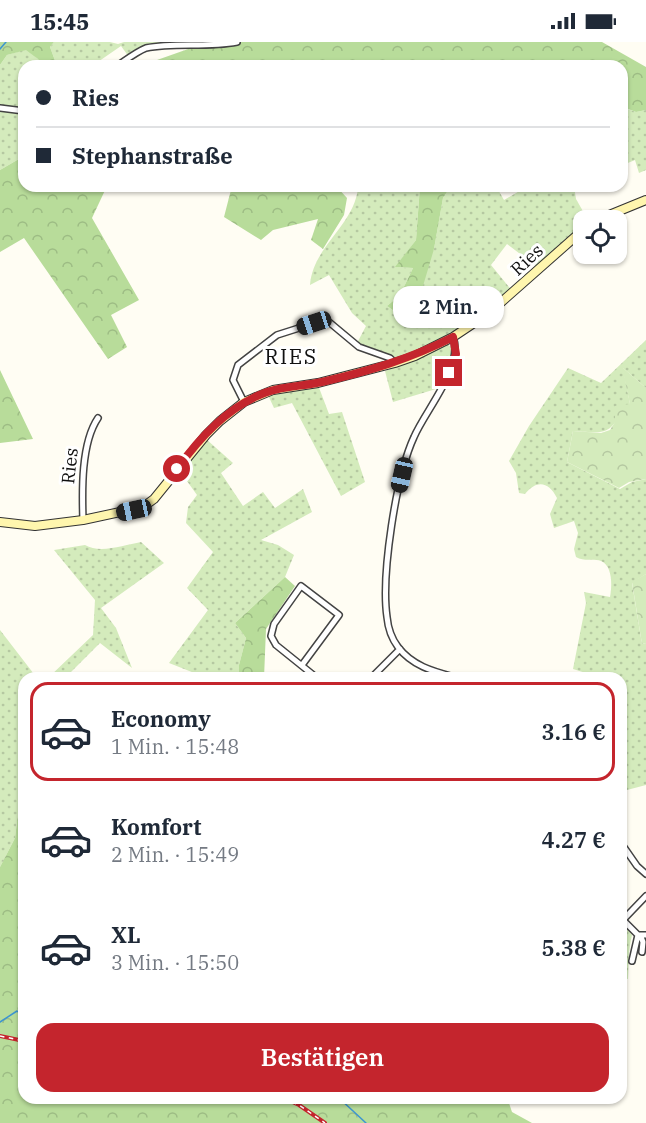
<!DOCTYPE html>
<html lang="de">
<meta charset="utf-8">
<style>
:root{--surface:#fff;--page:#f6f6f7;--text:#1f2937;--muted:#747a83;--line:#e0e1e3;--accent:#c4252d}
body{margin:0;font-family:"IBM Plex Serif",serif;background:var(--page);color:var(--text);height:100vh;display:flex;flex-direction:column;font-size:22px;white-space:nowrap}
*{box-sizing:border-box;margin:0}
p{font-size:20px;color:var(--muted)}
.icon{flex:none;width:33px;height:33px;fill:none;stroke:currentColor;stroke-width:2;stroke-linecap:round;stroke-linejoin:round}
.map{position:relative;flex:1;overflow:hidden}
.details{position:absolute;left:18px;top:630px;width:609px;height:432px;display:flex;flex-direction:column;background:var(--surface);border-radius:18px;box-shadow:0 2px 4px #0004}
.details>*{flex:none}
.hud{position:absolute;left:18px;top:18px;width:610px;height:132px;border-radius:18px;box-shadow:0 2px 4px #0004;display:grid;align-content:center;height:132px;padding:0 18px;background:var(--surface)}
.buttons{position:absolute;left:573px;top:168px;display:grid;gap:12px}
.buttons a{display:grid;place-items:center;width:54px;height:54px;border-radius:12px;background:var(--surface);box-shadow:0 2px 4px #0004;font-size:30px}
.end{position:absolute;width:27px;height:27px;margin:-14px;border:8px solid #c4252d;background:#fff;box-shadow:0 0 0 3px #fff}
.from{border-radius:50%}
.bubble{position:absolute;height:42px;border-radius:18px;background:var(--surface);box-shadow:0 2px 4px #0004;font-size:20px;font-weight:600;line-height:42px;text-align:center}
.car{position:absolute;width:18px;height:36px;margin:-18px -9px;border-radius:8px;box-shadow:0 0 4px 2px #0007;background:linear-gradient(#222 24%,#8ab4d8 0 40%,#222 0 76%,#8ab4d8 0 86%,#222 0)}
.hud b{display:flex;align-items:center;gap:21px;height:57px;font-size:22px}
.hud b+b{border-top:2px solid var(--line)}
.hud i{width:15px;height:15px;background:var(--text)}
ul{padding:10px 0 0;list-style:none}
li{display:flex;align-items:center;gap:18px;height:99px;margin:0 12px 9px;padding:0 6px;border:3px solid transparent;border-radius:18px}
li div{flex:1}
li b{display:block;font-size:22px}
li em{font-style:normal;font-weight:600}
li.active{border-color:var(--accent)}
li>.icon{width:54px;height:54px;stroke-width:1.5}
.cta{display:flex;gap:12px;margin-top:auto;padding:12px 18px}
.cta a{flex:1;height:69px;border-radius:18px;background:var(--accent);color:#fff;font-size:24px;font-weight:600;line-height:69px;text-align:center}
.status{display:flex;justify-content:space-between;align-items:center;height:42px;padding:0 30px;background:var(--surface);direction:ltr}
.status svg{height:16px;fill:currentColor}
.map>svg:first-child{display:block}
.grass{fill:url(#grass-dots)}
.forest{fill:url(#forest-crowns)}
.park{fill:url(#park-crowns)}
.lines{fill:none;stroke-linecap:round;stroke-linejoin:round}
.stream{stroke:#3d95d0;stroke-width:1.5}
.street-casing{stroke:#434343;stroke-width:8}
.secondary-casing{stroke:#323232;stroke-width:10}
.street{stroke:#fff;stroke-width:5}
.secondary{stroke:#fff6ae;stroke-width:8}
.rail-casing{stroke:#c4252d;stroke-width:4}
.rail{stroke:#fff;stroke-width:1.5;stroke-dasharray:4.5;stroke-linecap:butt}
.route{stroke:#c4252d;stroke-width:8}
.labels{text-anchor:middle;stroke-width:6;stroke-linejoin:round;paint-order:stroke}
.street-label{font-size:18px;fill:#101010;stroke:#fff}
.quarter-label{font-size:21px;letter-spacing:1.5px;fill:#101010;stroke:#fff}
</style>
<div class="status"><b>15:45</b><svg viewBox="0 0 49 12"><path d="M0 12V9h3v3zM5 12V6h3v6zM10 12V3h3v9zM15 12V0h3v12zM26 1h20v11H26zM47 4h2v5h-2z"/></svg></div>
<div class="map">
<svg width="646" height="1081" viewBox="0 0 646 1081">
<defs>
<pattern id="grass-dots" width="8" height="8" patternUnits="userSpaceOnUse" patternTransform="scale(1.5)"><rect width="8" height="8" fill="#d4ebbc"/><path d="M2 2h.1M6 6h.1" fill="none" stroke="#b5c8a1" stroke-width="1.8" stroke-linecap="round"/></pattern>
<pattern id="forest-crowns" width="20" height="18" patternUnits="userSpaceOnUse" patternTransform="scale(1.5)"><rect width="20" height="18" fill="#b8dc9a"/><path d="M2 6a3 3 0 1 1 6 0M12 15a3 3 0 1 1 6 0" fill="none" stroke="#9dbc84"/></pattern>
<pattern id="park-crowns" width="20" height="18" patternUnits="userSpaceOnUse" patternTransform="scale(1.5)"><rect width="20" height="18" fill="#d4ebbc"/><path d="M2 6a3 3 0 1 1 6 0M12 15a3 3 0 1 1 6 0" fill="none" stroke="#b5c8a1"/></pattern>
</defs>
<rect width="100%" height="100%" fill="#fffdf3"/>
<!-- grass -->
<path class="grass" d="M54,0H110L118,2L124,0H176L153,3L129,15L121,4L92,24H57L50,5Z
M27,7L38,17L42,24H24V114L0,128V23L7,13Z
M622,65L636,70L646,68V128L639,131L635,118L623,123Z
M356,144H420L416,198L396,225L413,226L400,253L387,264L397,271L434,207L443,156L451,144H496L504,158L528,144H574L576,157L588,178H584L583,187L540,227L507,202L491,223L514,251L481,277L395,321L356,303L366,284L352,271L329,233L310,243C313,204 354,184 358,146Z
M646,298V346L623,326L630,362C605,392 613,392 573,389L567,420L620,447L632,440L646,437V532L632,541L642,602L646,601V743L627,748L621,739V636H588L589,632L573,627L586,561L584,550L610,555C612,545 613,524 601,519C593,516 584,520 576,515L574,507L578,491L574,479L554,486L550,472L557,456C549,440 537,437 525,452L519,451L516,431L509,419L529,384L568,326L601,341Z
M447,302L453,306C450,322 444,333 436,347L393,360L385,329L415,318Z
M318,343L329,372L342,370L365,440L341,454L292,361L274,366L268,353Z
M206,397L233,421L221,431L243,464L263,450L275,466L303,447L312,470L261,498L278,503L294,513L285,535L235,581L246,596L239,623V636H207L169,621L208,568L187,546L213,510L186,481L188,465L197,453L179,428Z
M141,500L164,521L101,566L116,586L132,626L100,601L65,636H48L93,593L95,558L54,508L85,503C100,512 124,503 141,500Z
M0,588L37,636H24V722L15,796L0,825Z
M624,883L632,893C628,909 629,921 628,937L621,936V887Z"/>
<!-- forest -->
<path class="forest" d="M0,0H54L50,5L57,24H42L38,17L26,8L7,13L0,23Z
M208,0H602L646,25V68L636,70L623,65L622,24H140Z
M24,114V144H107L92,176L139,258L111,273L127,305L108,317L24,196L0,210V128Z
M232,144H336L347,156L344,173L323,207L311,198L318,177L273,188L261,198L224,175Z
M420,144H451L443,156L434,207L423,244L397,271L387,264L400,253L413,226L395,225L416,198Z
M0,328L33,397L0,401Z
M285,535L295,544L266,587L264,636H239V623L246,596L235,581Z
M24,722V1056H512L509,1061L512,1070L532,1081H0V825L15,796Z"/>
<!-- park -->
<path class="park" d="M622,325L646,346V437L629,440L619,446L567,420L573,389L601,391L610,388L615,380V364L630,362Z
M646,532V601L642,602L632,540Z"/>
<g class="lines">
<!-- stream -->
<path class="stream" d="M0,7L6,0
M0,980L17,969L24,975
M339,1056L366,1081"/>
<defs>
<path id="street" d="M117,24C126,18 136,10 146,6C174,0 207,6 237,0
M0,66L24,69
M453,295C464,325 426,367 414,395C396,434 381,533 387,575C388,586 392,597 398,605C413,625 436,630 458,636
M244,360L233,338L238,323L277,293L321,279L329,280L359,305L390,316L395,321
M83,478C82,449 81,401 98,376
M302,623L339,573L301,544L274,582L271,594L276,603L317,636
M371,636L400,607
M621,801L637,824L646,832
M623,878L638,893H646
M621,880L646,854
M641,895L643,900L642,910
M632,919L638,893"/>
<path id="secondary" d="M597,178L646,158
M0,480L35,484L83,478L143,465L154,457L206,393L220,379L244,360L273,348L318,341L395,321L415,314L453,295L489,271L584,187"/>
</defs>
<!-- street casing -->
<use href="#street" class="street-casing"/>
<!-- secondary casing -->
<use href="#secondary" class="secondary-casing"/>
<!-- street -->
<use href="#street" class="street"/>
<!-- secondary -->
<use href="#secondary" class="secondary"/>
<defs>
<path id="rail" d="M0,994L24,999
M284,1056L299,1063L325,1081"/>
</defs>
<!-- rail casing -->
<use href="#rail" class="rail-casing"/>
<!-- rail -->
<use href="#rail" class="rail"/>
</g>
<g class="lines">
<!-- route -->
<path class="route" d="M177,427C197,399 223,370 255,355C276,344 299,345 322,340C369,329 410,317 453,295L456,312L449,331"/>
</g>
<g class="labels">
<!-- street labels -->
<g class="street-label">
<text transform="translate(527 218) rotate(-43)" y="6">Ries</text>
<text transform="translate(70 424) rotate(-84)" y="6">Ries</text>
</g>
<!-- quarter labels -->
<g class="quarter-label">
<text x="291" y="322">RIES</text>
</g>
</g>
</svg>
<div class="buttons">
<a><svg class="icon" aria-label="locate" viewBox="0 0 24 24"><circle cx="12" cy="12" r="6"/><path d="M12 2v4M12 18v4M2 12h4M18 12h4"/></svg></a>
</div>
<i class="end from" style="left:177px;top:427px"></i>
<i class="end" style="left:449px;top:331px"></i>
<div class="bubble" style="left:393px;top:244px;width:111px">2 Min.</div>
<i class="car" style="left:314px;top:281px;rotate:252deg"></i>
<i class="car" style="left:402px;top:433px;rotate:193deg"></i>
<i class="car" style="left:134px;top:468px;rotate:258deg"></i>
<div class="hud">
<b><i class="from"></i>Ries</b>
<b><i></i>Stephanstraße</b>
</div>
<section class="details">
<ul>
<li class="active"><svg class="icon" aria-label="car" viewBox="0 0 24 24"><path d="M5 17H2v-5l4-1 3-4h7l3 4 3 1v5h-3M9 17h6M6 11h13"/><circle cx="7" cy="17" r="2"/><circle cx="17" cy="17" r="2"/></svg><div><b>Economy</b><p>1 Min. · 15:48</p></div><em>3.16 €</em></li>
<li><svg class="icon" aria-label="car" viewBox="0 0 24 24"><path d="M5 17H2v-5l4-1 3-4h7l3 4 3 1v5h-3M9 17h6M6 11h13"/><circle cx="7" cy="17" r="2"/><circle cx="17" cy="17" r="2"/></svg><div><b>Komfort</b><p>2 Min. · 15:49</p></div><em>4.27 €</em></li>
<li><svg class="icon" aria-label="car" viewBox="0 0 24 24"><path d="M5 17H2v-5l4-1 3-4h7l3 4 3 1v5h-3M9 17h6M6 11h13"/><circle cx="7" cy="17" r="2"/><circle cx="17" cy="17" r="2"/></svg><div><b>XL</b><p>3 Min. · 15:50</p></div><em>5.38 €</em></li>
</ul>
<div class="cta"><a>Bestätigen</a></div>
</section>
</div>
